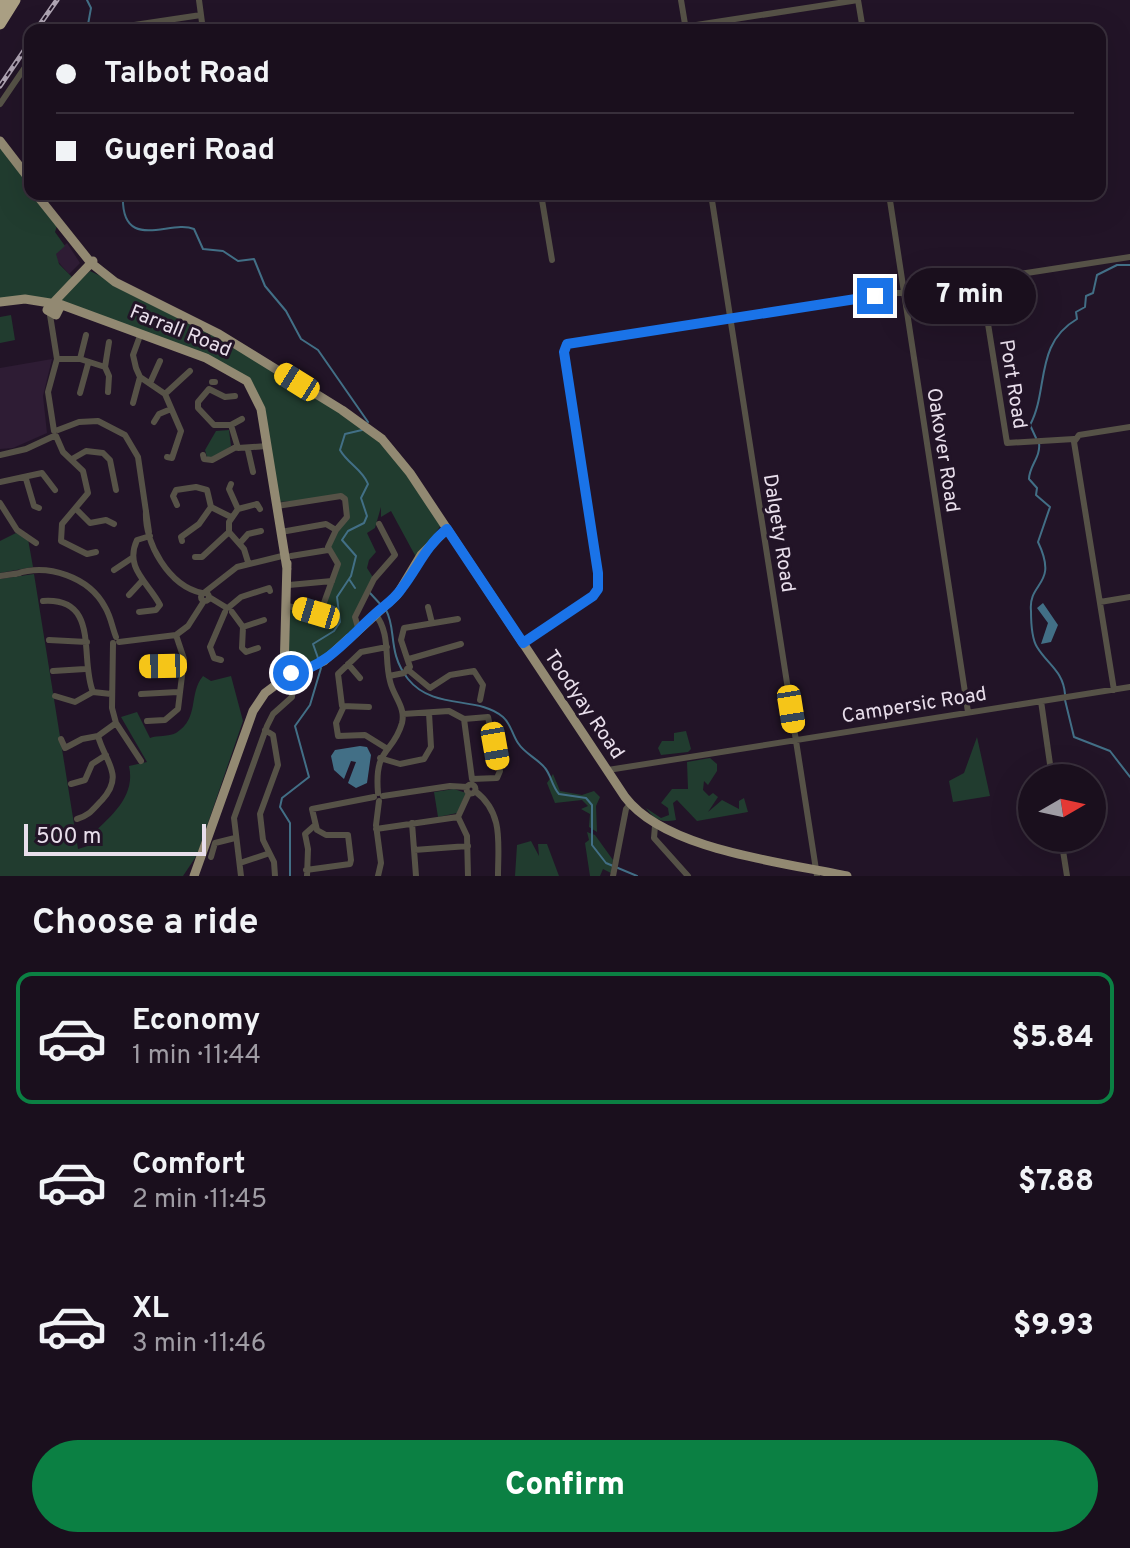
<!DOCTYPE html>
<meta charset="utf-8">
<style>
:root{--surface:#1a0f1d;--page:#231826;--text:#f1f3f6;--muted:#9f9ca4;--line:#382f3b;--accent:#0b8043}
body{margin:0;font-family:Overpass,sans-serif;background:var(--page);color:var(--text);height:100vh;display:flex;flex-direction:column;font-size:30px;white-space:nowrap}
*{box-sizing:border-box;margin:0}
p{font-size:26px;color:var(--muted)}
.icon{flex:none;width:44px;height:44px;fill:none;stroke:currentColor;stroke-width:2;stroke-linecap:round;stroke-linejoin:round}
.map{position:relative;height:876px;overflow:hidden}
.drawer{display:flex;flex-direction:column;background:var(--surface);flex:1}
.drawer>*{flex:none}
.banner{position:absolute;left:24px;top:24px;width:1082px;height:176px;border-radius:16px;box-shadow:0 8px 32px #0002,0 0 0 2px var(--line);display:grid;align-content:center;height:176px;padding:0 32px;background:var(--surface)}
.needle{width:52px;rotate:81deg}
.controls{position:absolute;left:1018px;top:764px;display:grid;gap:16px}
.controls a{display:grid;place-items:center;width:88px;height:88px;border-radius:50%;background:var(--surface);box-shadow:0 8px 32px #0002,0 0 0 2px var(--line);font-size:40px}
.scale{position:absolute;left:24px;bottom:20px;width:182px;box-sizing:border-box;padding-left:8px;border:4px solid #e8deeb;border-top:0;font-size:22px;line-height:28px;white-space:nowrap;color:#e8deeb;-webkit-text-stroke:6px #221427;paint-order:stroke}
.end{position:absolute;width:36px;height:36px;margin:-18px;border:10px solid #1a73e8;background:#fff;box-shadow:0 0 0 4px #fff}
.from{border-radius:50%}
.bubble{position:absolute;height:56px;border-radius:28px;background:var(--surface);box-shadow:0 8px 32px #0002,0 0 0 2px var(--line);font-size:26px;font-weight:800;line-height:56px;text-align:center}
.car{position:absolute;width:24px;height:48px;margin:-24px -12px;border-radius:10px;box-shadow:0 0 6px 2px #0007;background:linear-gradient(#f5c518 24%,#345 0 40%,#f5c518 0 76%,#345 0 86%,#f5c518 0)}
.banner b{display:flex;align-items:center;gap:28px;height:76px;font-size:30px}
.banner b+b{border-top:2px solid var(--line)}
.banner i{width:20px;height:20px;background:var(--text)}
ul{padding:0;list-style:none}
li{display:flex;align-items:center;gap:24px;height:132px;margin:0 16px 12px;padding:0 16px;border:4px solid transparent;border-radius:16px}
li div{flex:1}
li b{display:block;font-size:30px}
li em{font-style:normal;font-weight:800}
li.selected{border-color:var(--accent)}
li>.icon{width:72px;height:72px;stroke-width:1.5}
h2{padding:0 32px;font-size:36px;line-height:96px}
.primary-button{display:flex;gap:16px;margin-top:auto;padding:16px 32px}
.primary-button a{flex:1;height:92px;border-radius:48px;background:var(--accent);color:#fff;font-size:32px;font-weight:800;line-height:92px;text-align:center}
.map>svg:first-child{display:block}
.built{fill:#2e1c34}
.green{fill:#213c2f}
.water{fill:#426f86}
.lines{fill:none;stroke-linecap:round;stroke-linejoin:round}
.stream{stroke:#426f86;stroke-width:2}
.minor{stroke:#565247;stroke-width:6}
.major{stroke:#928972;stroke-width:9}
.highway{stroke:#aa9f83;stroke-width:11}
.rail-casing{stroke:#aea3b2;stroke-width:5}
.rail{stroke:#221427;stroke-width:2;stroke-dasharray:6;stroke-linecap:butt}
.route{stroke:#1a73e8;stroke-width:10}
.labels{text-anchor:middle;stroke-width:6;stroke-linejoin:round;paint-order:stroke}
.street-label{font-size:20px;fill:#e8deeb;stroke:#221427}
</style>
<div class="map">
<svg width="1130" height="876" viewBox="0 0 1130 876">
<rect width="100%" height="100%" fill="#221427"/>
<!-- built -->
<path class="built" d="M67,243L80,263L69,274L53,256Z
M52,359L43,396L47,433L13,448L0,449V368Z"/>
<!-- green -->
<path class="green" d="M0,147L30,186V194H36L58,223L55,232L65,246L56,254L59,264L73,278L53,300H0Z
M90,271L190,319L382,439L441,525L417,559L391,511L381,517V507L375,528L367,533L376,552L369,560L367,568L374,579L354,619L358,629L303,672L288,666L290,610L316,615L339,564L329,549L337,531L349,518L345,497L279,502L262,408L241,373L61,303L63,295Z
M11,315L15,340L0,343V317Z
M229,430L231,446L213,458L207,457L205,450L216,431Z
M16,533L28,539L33,567L0,573V541Z
M34,574L78,849L91,845L90,836C110,817 136,797 129,766L147,762L121,717L137,712L150,738C158,735 168,737 176,733C200,718 188,694 203,676L211,681L231,676L243,721L197,855L183,876H0V579Z
M686,731L691,749L688,752L661,755L658,748L662,741H674V733Z
M977,737L990,796L953,802L949,781L964,773Z
M710,758L717,764V771L708,785L704,781L703,790L709,796L713,793L718,797L708,812L722,800L739,809V801L744,798L748,812L697,821L677,800L673,803L676,820C661,823 655,820 646,808L661,818L669,815L668,808L661,803L672,789H688L687,762Z
M553,774L560,791L582,795L594,791L600,797L596,806L597,832L589,827L590,814L581,809L588,806L582,800L555,803L547,783Z
M454,789L466,793L457,813L438,817L434,792Z
M587,832L595,835L613,860L611,873L603,869L600,876H590L585,843L589,840Z
M531,841L539,856L538,844H547L559,876H515L517,845Z"/>
<!-- water -->
<path class="water" d="M1043,603L1058,625L1051,642L1041,644L1048,623L1037,608Z
M360,746L367,747L371,755L367,783L356,788L348,783L356,762L351,761L344,779L334,770L331,756L335,750Z"/>
<g class="lines">
<!-- stream -->
<path class="stream" d="M87,0L91,8L87,30
M123,194C120,254 170,219 194,229L203,249L223,251L238,261L254,259L265,286L286,311L301,339L318,350L368,422
M1036,438L1030,425C1049,390 1034,344 1077,319L1076,312L1085,307L1086,296L1093,293L1097,275L1117,265H1130
M1039,443C1041,457 1029,466 1029,479L1037,488L1036,495L1050,507L1038,542C1059,586 1028,581 1031,611C1031,621 1032,639 1037,647C1048,665 1063,671 1065,694
M349,579L355,588
M370,593L382,606
M386,610C397,630 387,652 408,679C434,711 477,695 503,717C511,724 512,734 518,743C525,754 537,758 545,768C551,775 552,786 559,794L586,798L592,805V845L606,863L637,876
M318,658L313,644L334,631L340,622L337,597L351,576L356,556L342,540L348,531L364,523L367,516L361,498L368,484C362,469 348,464 340,450L345,434L362,430
M1065,700L1074,737L1110,751L1130,777
M290,876V823L280,807L282,798L309,777L295,726L310,705L321,668"/>
<!-- minor -->
<path class="minor" d="M199,0L203,30
M681,0L686,30
M858,0L863,30
M101,30L201,15
M664,30L858,0
M0,104L30,60
M541,194L552,260
M711,194L817,876
M889,194L968,712
M981,280L1007,443L1074,439
M50,315L57,359L48,392L54,431
M141,333L133,355L136,368L140,377L165,394L181,431L172,458L167,457
M57,359H80L105,367L109,376L108,392
M80,359L86,335
M105,367L109,342
M151,381L160,361
M212,382H215
M80,393L88,364
M165,394L190,371
M235,396L225,397L209,389L198,402V408L214,425H231L238,448L267,446
M133,403L140,377
M154,422L159,414L171,409
M231,425L242,419
M58,430L79,422L98,421L125,435L138,457L149,532
M56,436L63,452L83,471L88,493L62,524L61,541L87,554L96,552
M248,450L253,472
M0,455L26,449L54,436
M203,455L204,459L212,460L236,447
M72,459L86,451L103,453L110,460L116,490
M26,479L34,506L39,508
M0,482L42,473L55,490
M231,484L229,489L238,509
M0,503L17,530L36,543
M177,505L173,496L176,490L196,487L207,490L211,507L231,517
M277,506L341,496L345,499L347,517L336,530L328,547L338,564L321,611L316,613L288,606
M76,509L90,523L106,520L114,524
M146,511C144,543 169,586 202,593
M281,532L326,524L336,530
M182,541L181,537L199,524L211,507
M240,543L248,534L261,531
M291,556L328,550
M195,557H202L229,532
M248,562L244,549L229,532V522L238,509L257,504L260,509
M114,570L132,558
M16,574C48,563 89,577 105,607C111,617 112,627 116,637
M0,576L20,573
M289,585L332,581
M205,592L237,567L286,555
M201 597a4 4 0 1 1 8 0a4 4 0 1 1-8 0Z
M129,595L141,582
M209,597L227,608
M43,601C101,597 79,659 93,692L111,694
M1100,602L1130,597
M229,607L241,597L269,588L270,591
M428,607L432,623
M139,612L156,610L160,605C148,582 124,568 137,540L150,536
M232,612L243,627L242,648L246,652L258,648
M375,614C391,633 384,659 390,681C393,696 406,707 402,723C393,755 374,746 378,793
M243,627L264,620
M359,631L355,617L374,579L395,555L379,524
M49,640L87,642
M119,642L176,635L188,626L204,601
M113,643L112,708L116,723L141,761
M523,643L593,596L599,582L564,352L567,344L1130,257
M409,659L461,644
M221,660L214,658L210,647L225,612
M348,664L360,678
M142,666H184
M407,669L430,688L450,675L474,671L483,685L480,700
M53,671L85,669
M389,676L404,673L410,667L401,640L404,628L458,619
M1114,690L1074,442L1079,435L1130,427
M141,694L178,692
M55,696L75,702L93,692
M1041,701L1052,778
M369,707L342,706L338,674L361,652L387,647
M343,708L336,723L338,736L365,735L386,748
M403,714L449,711L464,719L488,717L500,771L497,778L472,779L464,719
M147,721L165,720L178,709L184,659L176,635
M265,730L273,735L278,765L260,814L263,840L274,862L275,876
M61,739L65,748L82,739L98,736
M380,758L400,764L424,759L431,747L429,713
M608,770L1130,687
M71,784L85,780L92,764L106,755
M466.5 789a4.5 4.5 0 1 1 9 0a4.5 4.5 0 1 1-9 0Z
M475,791C504,813 498,843 498,876
M383,796L450,786L467,787
M458,817L469,793
M77,819C89,816 93,809 102,800C125,775 105,762 98,736L116,723
M412,823L416,876
M655,826L654,838L688,876
M376,829L458,817L467,836L468,876
M1061,838L1067,876
M414,850L468,846
M211,857L215,843L235,838
M240,863L267,854
M306,870L350,864L351,860L348,835H326L317,830L312,809L374,797
M241,876L234,818L267,726L273,714L292,697L291,677
M307,876L308,849L305,834L314,826
M378,876L381,863L376,825L379,801
M613,876L626,809L630,804"/>
<!-- major -->
<path class="major" d="M0,141L30,180
M36,194L91,263L115,282L219,334L342,410L382,439L410,473L625,797C665,850 782,862 847,876
M0,302L25,299L50,303
M54,302L93,261
M60,307L56,315L47,310L54,302L206,358L247,381L261,409L287,569
M348,640L397,595L421,555L447,529
M284,672L287,563
M292,676L324,661L349,638
M194,876L253,711L265,693L285,678"/>
<!-- highway -->
<path class="highway" d="M0,9L5,0
M0,24L15,0"/>
<defs>
<path id="rail" d="M36,30L57,0
M0,86L30,42"/>
</defs>
<!-- rail casing -->
<use href="#rail" class="rail-casing"/>
<!-- rail -->
<use href="#rail" class="rail"/>
</g>
<g class="lines">
<!-- route -->
<path class="route" d="M291,673C325,669 349,637 375,614C384,606 395,599 402,588C418,567 426,546 447,529L523,643L593,596L598,589V573L564,352L567,344L875,296"/>
</g>
<g class="labels">
<!-- street labels -->
<g class="street-label">
<text transform="translate(181 330) rotate(22)" y="7">Farrall Road</text>
<text transform="translate(1014 384) rotate(81)" y="7">Port Road</text>
<text transform="translate(944 450) rotate(81)" y="7">Oakover Road</text>
<text transform="translate(780 533) rotate(81)" y="7">Dalgety Road</text>
<text transform="translate(585 704) rotate(56)" y="7">Toodyay Road</text>
<text transform="translate(914 704) rotate(-9)" y="7">Campersic Road</text>
</g>
</g>
</svg>
<div class="controls">
<a><svg class="needle" viewBox="-14 -14 28 28"><path d="M0-13l5 13h-10z" fill="#e53935"/><path d="M0 13l5-13h-10z" fill="#9f9ca4"/></svg></a>
</div>
<div class="scale">500 m</div>
<i class="end from" style="left:291px;top:673px"></i>
<i class="end" style="left:875px;top:296px"></i>
<div class="bubble" style="left:904px;top:268px;width:132px">7 min</div>
<i class="car" style="left:297px;top:382px;rotate:302deg"></i>
<i class="car" style="left:316px;top:613px;rotate:287deg"></i>
<i class="car" style="left:163px;top:666px;rotate:269deg"></i>
<i class="car" style="left:791px;top:709px;rotate:171deg"></i>
<i class="car" style="left:495px;top:746px;rotate:170deg"></i>
<div class="banner">
<b><i class="from"></i>Talbot Road</b>
<b><i></i>Gugeri Road</b>
</div>
</div>
<section class="drawer">
<h2>Choose a ride</h2>
<ul>
<li class="selected"><svg class="icon" aria-label="car" viewBox="0 0 24 24"><path d="M5 17H2v-5l4-1 3-4h7l3 4 3 1v5h-3M9 17h6M6 11h13"/><circle cx="7" cy="17" r="2"/><circle cx="17" cy="17" r="2"/></svg><div><b>Economy</b><p>1 min · 11:44</p></div><em>$5.84</em></li>
<li><svg class="icon" aria-label="car" viewBox="0 0 24 24"><path d="M5 17H2v-5l4-1 3-4h7l3 4 3 1v5h-3M9 17h6M6 11h13"/><circle cx="7" cy="17" r="2"/><circle cx="17" cy="17" r="2"/></svg><div><b>Comfort</b><p>2 min · 11:45</p></div><em>$7.88</em></li>
<li><svg class="icon" aria-label="car" viewBox="0 0 24 24"><path d="M5 17H2v-5l4-1 3-4h7l3 4 3 1v5h-3M9 17h6M6 11h13"/><circle cx="7" cy="17" r="2"/><circle cx="17" cy="17" r="2"/></svg><div><b>XL</b><p>3 min · 11:46</p></div><em>$9.93</em></li>
</ul>
<div class="primary-button"><a>Confirm</a></div>
</section>
